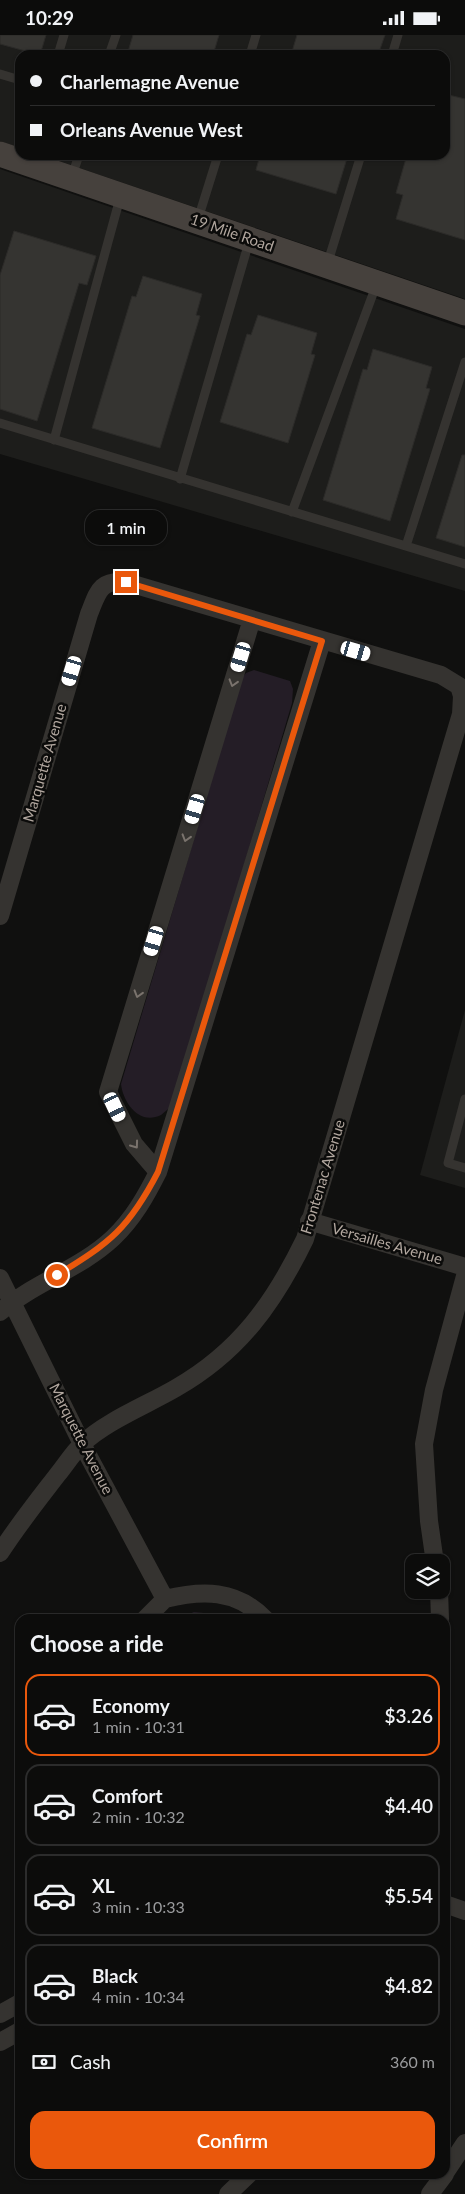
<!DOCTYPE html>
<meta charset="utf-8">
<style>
:root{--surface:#0c0c0b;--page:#151514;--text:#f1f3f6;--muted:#9a9b9d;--line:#2c2c2c;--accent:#ea580c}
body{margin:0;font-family:Lato,sans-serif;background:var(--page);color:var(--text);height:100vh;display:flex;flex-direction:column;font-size:19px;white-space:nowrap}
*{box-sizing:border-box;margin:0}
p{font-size:16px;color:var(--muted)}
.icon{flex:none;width:28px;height:28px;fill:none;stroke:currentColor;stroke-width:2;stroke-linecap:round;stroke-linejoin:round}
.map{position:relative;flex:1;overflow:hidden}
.side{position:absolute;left:15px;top:1579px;width:435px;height:565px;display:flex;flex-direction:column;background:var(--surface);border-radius:15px;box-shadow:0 1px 4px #0004,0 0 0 1px var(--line)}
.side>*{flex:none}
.hud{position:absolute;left:15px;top:15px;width:435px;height:110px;border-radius:15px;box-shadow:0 1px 4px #0004,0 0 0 1px var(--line);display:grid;align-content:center;height:110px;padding:0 15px;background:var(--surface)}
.buttons{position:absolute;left:405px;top:1519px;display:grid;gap:10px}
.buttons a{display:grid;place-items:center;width:45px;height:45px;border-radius:10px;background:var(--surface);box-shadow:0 1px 4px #0004,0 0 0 1px var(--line);font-size:25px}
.end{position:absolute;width:22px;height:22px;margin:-11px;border:6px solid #ea580c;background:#fff;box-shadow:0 0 0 2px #fff}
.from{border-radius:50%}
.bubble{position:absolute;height:35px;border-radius:15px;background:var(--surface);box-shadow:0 1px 4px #0004,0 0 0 1px var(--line);font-size:16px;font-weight:600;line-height:35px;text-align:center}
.car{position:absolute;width:15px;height:30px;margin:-15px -8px;border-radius:6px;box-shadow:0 0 4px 1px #0007;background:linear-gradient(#fff 24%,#345 0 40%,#fff 0 76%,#345 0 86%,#fff 0)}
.hud b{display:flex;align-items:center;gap:18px;height:48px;font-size:19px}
.hud b+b{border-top:1px solid var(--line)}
.hud i{width:12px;height:12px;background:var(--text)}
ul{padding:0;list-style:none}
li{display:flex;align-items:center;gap:15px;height:82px;margin:0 10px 8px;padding:0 5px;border:2px solid var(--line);border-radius:15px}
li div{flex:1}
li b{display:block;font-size:19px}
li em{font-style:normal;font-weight:600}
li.selected{border-color:var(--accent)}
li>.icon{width:45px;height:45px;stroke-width:1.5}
h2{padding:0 15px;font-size:22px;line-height:60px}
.pay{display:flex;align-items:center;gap:12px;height:55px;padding:0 15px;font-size:19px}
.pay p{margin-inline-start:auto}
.cta{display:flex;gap:10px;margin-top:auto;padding:10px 15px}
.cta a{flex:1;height:58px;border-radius:15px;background:var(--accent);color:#fff;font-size:20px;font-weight:600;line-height:58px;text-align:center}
.status{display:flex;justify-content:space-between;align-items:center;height:35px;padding:0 25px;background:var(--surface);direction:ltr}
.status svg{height:14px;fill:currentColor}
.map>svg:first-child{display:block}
.built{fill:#1d1d1b}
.green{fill:#241d26}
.building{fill:#353431;stroke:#2c2b29}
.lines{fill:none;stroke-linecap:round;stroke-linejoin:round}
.lane{stroke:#353330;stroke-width:9}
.street{stroke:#353330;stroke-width:18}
.secondary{stroke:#46413d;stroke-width:25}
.oneway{stroke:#7a736d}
.route{stroke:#ea580c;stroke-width:6}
.labels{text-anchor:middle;stroke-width:5;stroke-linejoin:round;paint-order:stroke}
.street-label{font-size:15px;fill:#b2a79f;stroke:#0b0b0a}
</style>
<div class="status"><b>10:29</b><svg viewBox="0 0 49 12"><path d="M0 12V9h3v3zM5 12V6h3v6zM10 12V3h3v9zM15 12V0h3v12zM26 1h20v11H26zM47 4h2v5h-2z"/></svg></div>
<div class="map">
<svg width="465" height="2159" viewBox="0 0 465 2159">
<rect width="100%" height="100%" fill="#10100f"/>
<!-- built -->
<path class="built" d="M0,0H465V264L41,120H445V20H20V113L0,106Z
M0,134L465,294V556L0,419Z
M465,975V1153L420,1140Z"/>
<!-- green -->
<path class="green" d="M254,635L290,646L293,654L292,668L173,1070C169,1073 165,1077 161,1080C139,1091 123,1067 121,1049L242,643L246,638Z
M194,1577L224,1580L229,1584H177Z"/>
<!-- building -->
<path class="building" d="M0,0H46L40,20L0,9Z
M133,0H219L213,20H127Z
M297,0H385L378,20H291Z
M445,59L465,64V205L396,184L403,160L396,158L407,120H445Z
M260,120H348L336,159L256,135Z
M14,196L96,221L87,250L79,248L37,386L0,374V240Z
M143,241L202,259L196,280L200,281L160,413L92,393L132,261L136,262Z
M258,280L317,298L311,319L315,320L288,408L220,387L247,299L251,300Z
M373,314L432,332L426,353L430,354L390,486L323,465L363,334L367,335Z
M462,420H465V512L436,503Z"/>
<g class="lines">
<!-- lane -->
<path class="lane" d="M58,20L64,0
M109,20L116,0
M250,20L256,0
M392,20L398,0
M0,39L20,45
M72,141L79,120
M198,184L218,120
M327,230L361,120
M0,388L465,529
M54,405L120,163
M180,444L249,207
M292,477L377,248
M406,511L465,327
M465,1064L448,1128L465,1133"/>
<!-- street -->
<path class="street" d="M0,881L89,579C98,557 99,545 126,547L441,640L459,651L462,661L461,679L305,1204C274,1268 239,1317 176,1353C147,1370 106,1386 82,1409C73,1418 66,1429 58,1439C38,1465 18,1490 0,1518
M158,1137L134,1109L108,1057L252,584
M309,1186L465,1232
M0,1243L82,1409L165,1564
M0,1277C33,1248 80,1234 113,1203C133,1184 146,1161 158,1137L322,606
M435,1528L429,1486L424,1409L434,1355L465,1241
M439,1555L440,1584
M165,1564C202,1555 236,1554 265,1584
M145,1584L165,1564
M445,1869L465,1876
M0,1979L20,1968
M0,2007L20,1996
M445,2138L465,2108
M228,2159L249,2139
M430,2159L445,2139"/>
<!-- secondary -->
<path class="secondary" d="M0,119L465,278"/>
</g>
<!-- one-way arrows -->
<defs><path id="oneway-chevron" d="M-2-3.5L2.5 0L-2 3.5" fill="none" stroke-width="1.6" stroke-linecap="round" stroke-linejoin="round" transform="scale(1.25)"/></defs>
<g class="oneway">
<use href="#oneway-chevron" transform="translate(233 648) rotate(107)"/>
<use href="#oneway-chevron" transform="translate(186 803) rotate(107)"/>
<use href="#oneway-chevron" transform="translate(138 959) rotate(107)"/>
<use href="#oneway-chevron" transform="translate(135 1110) rotate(54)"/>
</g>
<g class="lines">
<!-- route -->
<path class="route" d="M57,1240C110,1208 129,1193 158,1137L322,606L126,547"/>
</g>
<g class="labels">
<!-- street labels -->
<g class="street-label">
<text transform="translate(232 198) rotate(19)" y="5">19 Mile Road</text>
<text transform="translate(45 728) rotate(-74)" y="5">Marquette Avenue</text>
<text transform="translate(323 1142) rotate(-73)" y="5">Frontenac Avenue</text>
<text transform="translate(387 1209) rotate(16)" y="5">Versailles Avenue</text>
<text transform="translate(81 1404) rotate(63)" y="5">Marquette Avenue</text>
</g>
</g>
</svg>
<div class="buttons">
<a><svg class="icon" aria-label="layers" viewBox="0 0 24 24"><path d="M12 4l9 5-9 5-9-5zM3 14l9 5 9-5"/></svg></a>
</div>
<i class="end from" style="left:57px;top:1240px"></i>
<i class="end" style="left:126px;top:547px"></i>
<div class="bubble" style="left:85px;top:475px;width:82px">1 min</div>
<i class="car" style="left:356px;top:616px;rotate:106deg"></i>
<i class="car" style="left:241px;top:622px;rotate:197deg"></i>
<i class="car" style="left:72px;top:636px;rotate:197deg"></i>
<i class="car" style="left:195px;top:774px;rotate:197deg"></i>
<i class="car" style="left:154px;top:906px;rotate:197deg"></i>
<i class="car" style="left:115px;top:1072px;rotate:155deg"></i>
<div class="hud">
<b><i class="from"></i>Charlemagne Avenue</b>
<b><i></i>Orleans Avenue West</b>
</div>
<section class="side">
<h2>Choose a ride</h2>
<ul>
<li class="selected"><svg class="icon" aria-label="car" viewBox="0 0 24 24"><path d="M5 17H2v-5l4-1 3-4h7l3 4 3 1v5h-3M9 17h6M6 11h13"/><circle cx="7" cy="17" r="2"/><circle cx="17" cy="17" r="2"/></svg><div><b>Economy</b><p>1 min · 10:31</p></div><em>$3.26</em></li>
<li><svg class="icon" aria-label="car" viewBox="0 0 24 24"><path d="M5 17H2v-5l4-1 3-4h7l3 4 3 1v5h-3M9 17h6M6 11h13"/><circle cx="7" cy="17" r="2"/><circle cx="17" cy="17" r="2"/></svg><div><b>Comfort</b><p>2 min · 10:32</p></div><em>$4.40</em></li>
<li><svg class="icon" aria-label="car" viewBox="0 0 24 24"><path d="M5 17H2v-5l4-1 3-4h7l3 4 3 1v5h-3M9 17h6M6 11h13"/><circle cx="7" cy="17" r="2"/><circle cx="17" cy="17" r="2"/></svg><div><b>XL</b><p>3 min · 10:33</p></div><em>$5.54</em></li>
<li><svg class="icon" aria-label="car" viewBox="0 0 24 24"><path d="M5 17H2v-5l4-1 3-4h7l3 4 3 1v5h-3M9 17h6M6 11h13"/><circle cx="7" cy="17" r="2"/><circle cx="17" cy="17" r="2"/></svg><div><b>Black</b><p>4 min · 10:34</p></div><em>$4.82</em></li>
</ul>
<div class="pay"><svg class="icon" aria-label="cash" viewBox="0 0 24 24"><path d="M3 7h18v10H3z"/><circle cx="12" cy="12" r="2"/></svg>Cash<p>360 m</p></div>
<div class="cta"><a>Confirm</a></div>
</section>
</div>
